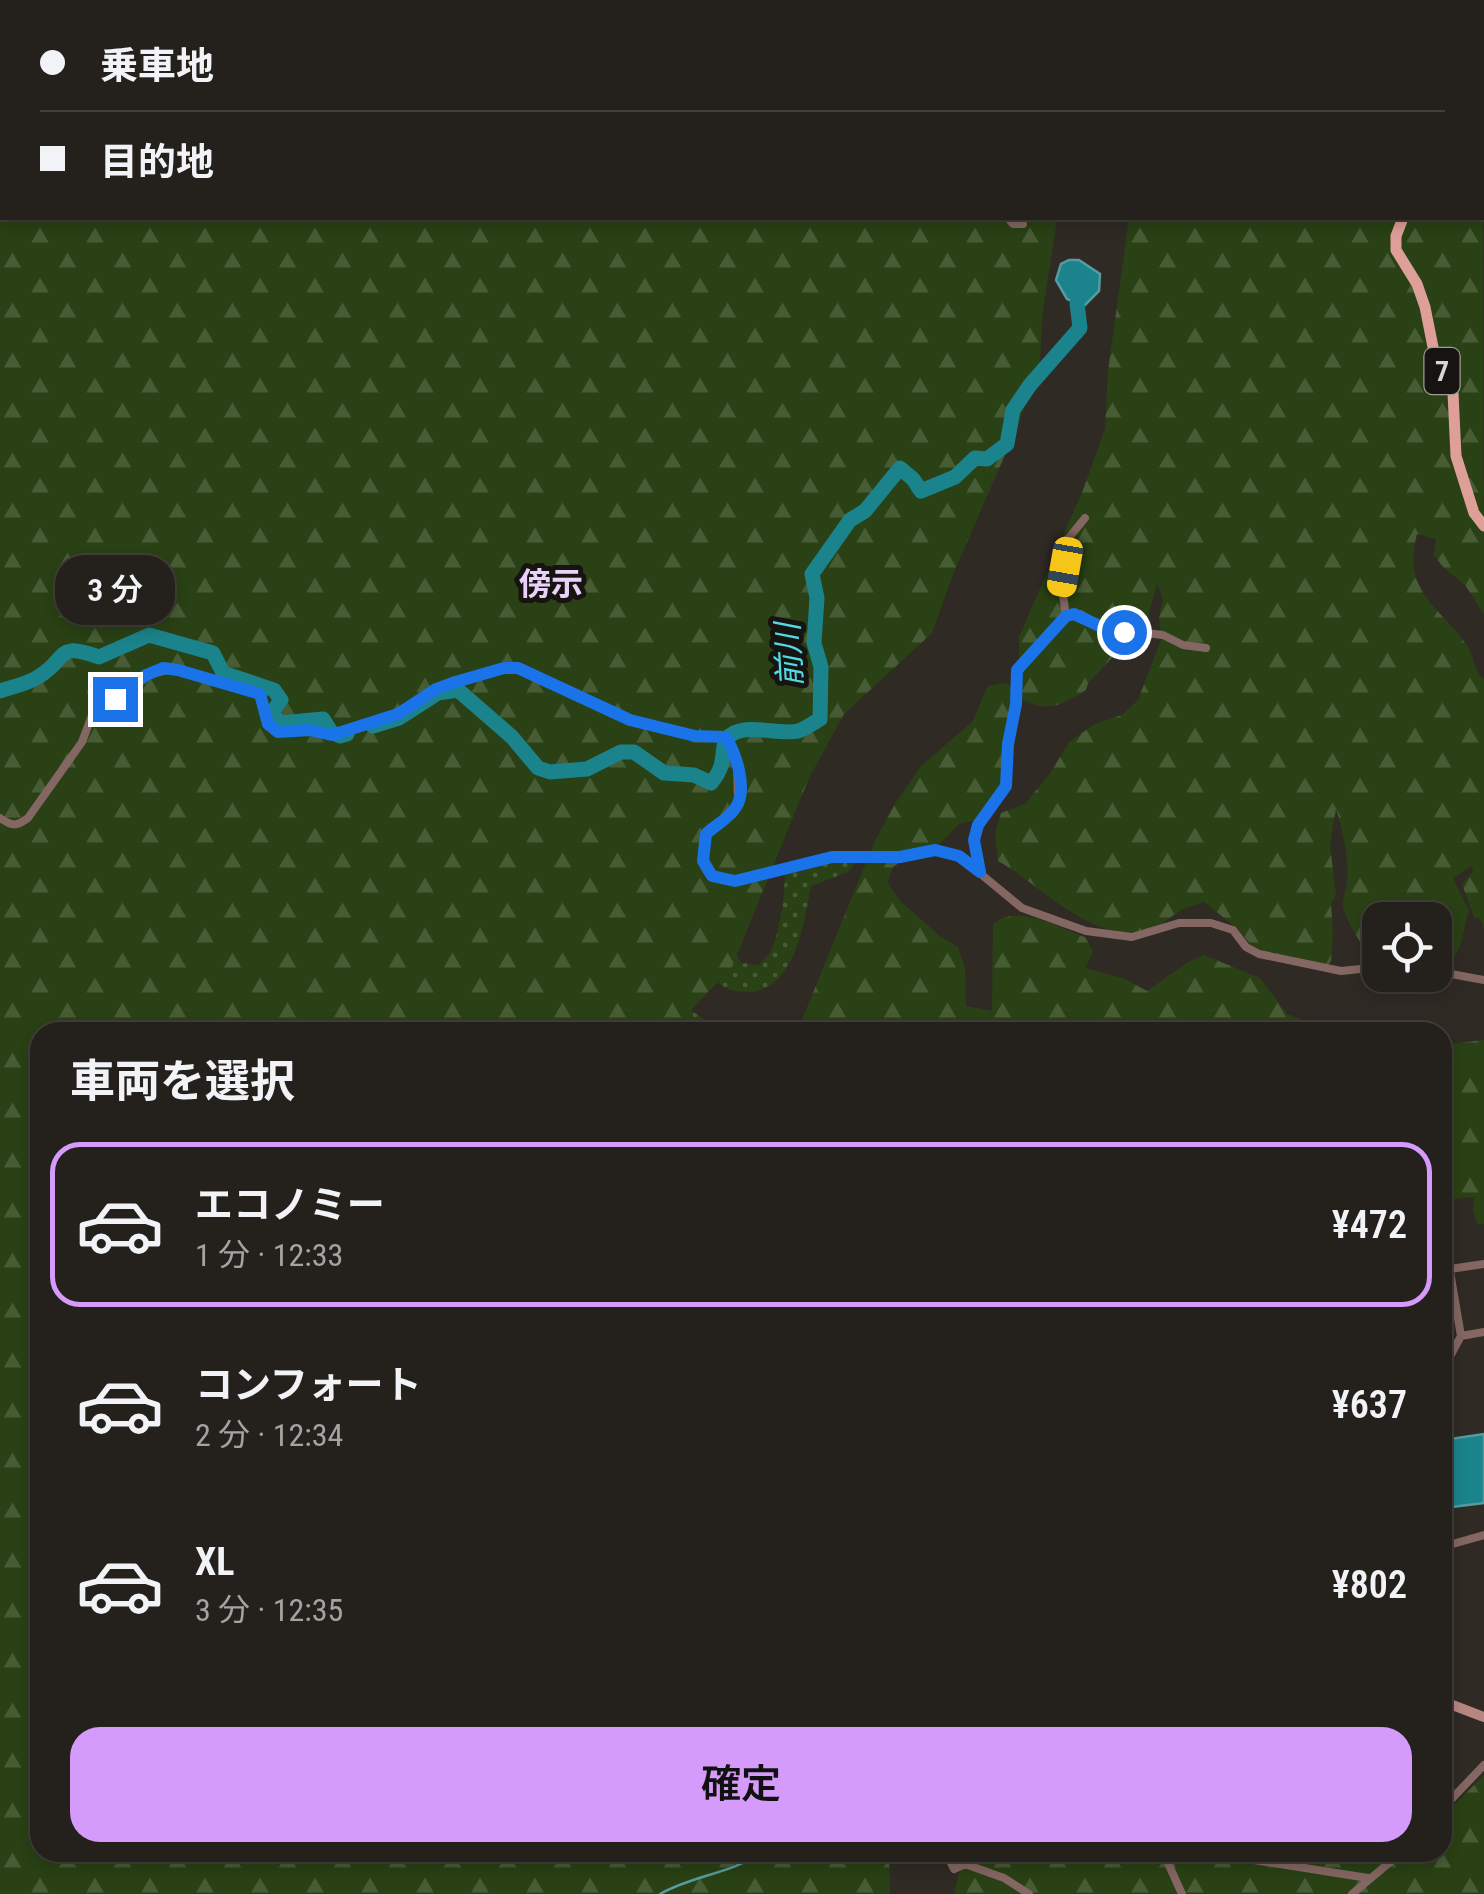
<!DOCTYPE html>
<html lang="ja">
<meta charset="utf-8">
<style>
:root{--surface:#24201c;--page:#302d29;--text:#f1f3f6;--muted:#a3a3a3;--line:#413e3b;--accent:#d59bfb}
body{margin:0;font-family:"Roboto Condensed","Noto Sans JP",sans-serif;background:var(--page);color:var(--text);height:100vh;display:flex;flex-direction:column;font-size:38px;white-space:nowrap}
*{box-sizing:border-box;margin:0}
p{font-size:32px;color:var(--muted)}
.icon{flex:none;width:55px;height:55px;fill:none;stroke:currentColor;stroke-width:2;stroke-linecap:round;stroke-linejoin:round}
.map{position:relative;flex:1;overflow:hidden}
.sheet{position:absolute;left:30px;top:1022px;width:1422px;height:840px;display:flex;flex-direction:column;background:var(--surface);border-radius:30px;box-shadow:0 5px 15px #0003,0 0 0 2px var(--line)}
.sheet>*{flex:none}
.guide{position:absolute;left:0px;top:0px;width:1485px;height:220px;box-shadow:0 5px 15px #0003,0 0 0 2px var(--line);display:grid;align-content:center;height:220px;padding:0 40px;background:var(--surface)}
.fabs{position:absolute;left:1362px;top:902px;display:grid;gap:20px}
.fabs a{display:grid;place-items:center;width:90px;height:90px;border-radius:20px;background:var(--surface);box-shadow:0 5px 15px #0003,0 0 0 2px var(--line);font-size:50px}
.end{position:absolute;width:45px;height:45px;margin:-22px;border:12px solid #1a73e8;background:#fff;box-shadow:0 0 0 5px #fff}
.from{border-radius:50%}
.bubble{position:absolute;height:70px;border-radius:30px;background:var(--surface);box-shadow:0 5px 15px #0003,0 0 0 2px var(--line);font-size:32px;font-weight:600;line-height:70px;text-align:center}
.car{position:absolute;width:30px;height:60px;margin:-30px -15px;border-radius:12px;box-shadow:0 0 8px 2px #0007;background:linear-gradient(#f5c518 24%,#345 0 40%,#f5c518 0 76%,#345 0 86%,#f5c518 0)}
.guide b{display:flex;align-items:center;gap:35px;height:95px;font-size:38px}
.guide b+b{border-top:2px solid var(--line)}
.guide i{width:25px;height:25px;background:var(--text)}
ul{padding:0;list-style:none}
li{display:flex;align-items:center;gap:30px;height:165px;margin:0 20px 15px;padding:0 20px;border:5px solid transparent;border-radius:30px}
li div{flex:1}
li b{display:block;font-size:38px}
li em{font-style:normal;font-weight:600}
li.active{border-color:var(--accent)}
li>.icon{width:90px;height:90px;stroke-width:1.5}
h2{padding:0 40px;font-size:45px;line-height:120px}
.action{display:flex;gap:20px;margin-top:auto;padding:20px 40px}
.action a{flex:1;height:115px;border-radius:30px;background:var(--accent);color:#111;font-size:40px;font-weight:600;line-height:115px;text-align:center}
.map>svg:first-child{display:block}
.green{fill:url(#green-dots)}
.forest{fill:url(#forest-firs)}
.water{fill:#1b838b;stroke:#549ca0;stroke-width:2.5}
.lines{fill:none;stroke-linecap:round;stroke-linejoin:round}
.stream{stroke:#549ca0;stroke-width:2.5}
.river{stroke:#1b838b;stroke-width:15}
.street{stroke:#846662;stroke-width:8}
.secondary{stroke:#b78681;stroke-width:10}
.primary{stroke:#de9f99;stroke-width:11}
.route{stroke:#1a73e8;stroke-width:12}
.labels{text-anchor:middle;stroke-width:10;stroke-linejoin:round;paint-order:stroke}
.shield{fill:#161311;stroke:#9e9c98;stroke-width:2.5}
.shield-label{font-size:28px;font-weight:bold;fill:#d9d6d2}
.neighbourhood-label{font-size:32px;font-weight:bold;fill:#e9d2fa;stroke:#161311}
.water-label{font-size:32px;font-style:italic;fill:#50dbe6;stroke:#161311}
</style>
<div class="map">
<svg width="1484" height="1894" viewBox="0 0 1484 1894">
<defs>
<pattern id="green-dots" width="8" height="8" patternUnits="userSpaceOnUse" patternTransform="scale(2.5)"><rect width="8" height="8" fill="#294114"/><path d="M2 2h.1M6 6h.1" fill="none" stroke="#475c35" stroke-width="1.8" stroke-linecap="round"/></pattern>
<pattern id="forest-firs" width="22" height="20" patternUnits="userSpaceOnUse" patternTransform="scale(2.5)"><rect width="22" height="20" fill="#294114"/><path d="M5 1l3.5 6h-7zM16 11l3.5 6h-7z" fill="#475c35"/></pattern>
</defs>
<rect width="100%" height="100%" fill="#302a25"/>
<!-- green -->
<path class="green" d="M861,857L848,872L811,886C804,924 794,994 745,992C729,991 722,987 710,976L688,1008L722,1032H636L735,954L742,963L758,965C762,961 767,957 770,952C779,939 787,886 784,870L834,858Z"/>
<!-- forest -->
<path class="forest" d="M0,0H1023L2,2V218H1057L1042,318L1040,364L1018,425L954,572L932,633L844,714L809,778L732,967L691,1010L682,1032H40V1852L889,1853L890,1894H0Z
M1483,52L1484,614L1465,585L1443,567L1434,555L1436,539L1417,534C1402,592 1438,605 1466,644C1475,656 1473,670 1484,679V929L1481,919L1474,917L1462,884L1473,872L1472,866L1453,878L1469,911C1460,932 1467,960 1435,967V920H1380V962L1374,961C1366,953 1343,916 1343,905C1343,897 1347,888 1347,880C1349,858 1343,831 1336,809L1330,845L1336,895L1331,904L1333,929L1331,961L1327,966L1254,949L1238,929L1204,902C1195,905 1183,908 1175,914C1166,920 1161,927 1149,930C1094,946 1041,885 998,861L995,833L1001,813L1025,804L1051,772L1069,742L1095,724L1122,715L1138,700L1161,640L1159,617L1163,599L1157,583L1147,621L1088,683L1086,690C1063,705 1046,714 1020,698L1019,637L1083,490L1105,429L1108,371L1129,218H1482Z
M1004,683L1016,688L1006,736L1005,781L999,794L976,820L959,824L939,845L922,847L893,867L887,882L900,901L940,936L958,947L965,968L966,1006L992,1011L993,924C1018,903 1058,927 1085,937L1093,952L1085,968L1125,979L1147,991L1188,962L1204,955L1260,978L1287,1014L1305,1021L1321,1032H797L874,843L895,804L921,766L972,722L988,686Z
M1484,1040V1224H1478L1473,1212L1474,1197L1452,1199L1443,1194L1447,1178L1442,1174V1045Z
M1484,1775V1894H954L964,1853L1442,1852L1443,1812H1447Z"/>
<!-- water -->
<path class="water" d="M1069,260H1079L1100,274L1099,291L1084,306L1067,299L1056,280L1061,264Z
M1484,1434V1503L1443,1508V1440Z"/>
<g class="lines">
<!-- stream -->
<path class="stream" d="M660,1894C693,1875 731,1874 762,1852"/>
<!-- river -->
<path class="river" d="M0,691C12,687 27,684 38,677C69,659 54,641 99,657L149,635L213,653L223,673L274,690L281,700L271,714L281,723L323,719L331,732L340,736L347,734
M373,726L399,718L438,693L458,690L512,737L538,768L550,772L587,769L621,752H634L664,773L694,775L711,783C729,762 719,750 727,739C740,720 779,736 798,731C805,729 813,723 820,719L821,667L814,643L817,598L812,574L850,520L865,511L900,468L913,479L921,491L955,477L975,458L987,459L1007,444L1013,410L1030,385L1080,328L1077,303"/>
<!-- street -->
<path class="street" d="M1035,2L1036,0
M1008,218L1013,224H1023
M1066,617L1062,587L1065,567L1063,545L1085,518
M0,818C12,826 16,827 28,818L82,742L94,710L147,675L171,669L255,691L262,697L268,724L279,732L311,730L323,734H340L399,714L437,689L452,683L504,669L519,668L630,720L695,736L726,737L737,766L738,803C722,830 692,828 706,870L723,880L735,881L845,855L899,857L935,850L959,856L1022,908L1086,931L1132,937L1179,923H1211L1233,930L1246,947L1259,954L1341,971L1380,967
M979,872L974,840L978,825L1006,786L1008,744L1017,704V669L1066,617L1080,614L1103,628L1163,635L1183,645L1206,648
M1435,971L1484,980
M1442,1225L1461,1336L1442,1371
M1450,1269L1484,1264
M1461,1336L1484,1332
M1442,1547L1484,1535
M1442,1809L1484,1765
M1163,1852L1182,1894
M1246,1852L1254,1860L1368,1878
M965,1864L954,1869L949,1859L954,1854H961L965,1864L1004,1878L1029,1894
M1352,1894L1402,1852"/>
<!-- secondary -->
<path class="secondary" d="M1442,1701L1484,1717"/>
<!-- primary -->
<path class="primary" d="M1376,0L1378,2
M1403,218L1396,236V250L1417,284L1425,307L1435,357L1453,393L1456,456L1474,513L1484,526"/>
</g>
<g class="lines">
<!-- route -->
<path class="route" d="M115,699L146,675L163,668L178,670L260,694L268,724L278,732L310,730L332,735L398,714L436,689L452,683L504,668H518L630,720L695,736L726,737C736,754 748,789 736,807C730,818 714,826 706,834L703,861L712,876L735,881L832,857H900L935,850L959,856L980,872L974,840L978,825L1006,786L1008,744L1016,704L1017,670L1066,616L1074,614L1104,628L1124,632"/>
</g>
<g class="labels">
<!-- shield labels -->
<rect class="shield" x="1424.5" y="348" width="35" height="46" rx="8"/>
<g class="shield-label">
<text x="1442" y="381">7</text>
</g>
<!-- neighbourhood labels -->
<g class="neighbourhood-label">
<text x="551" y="595">傍示</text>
</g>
<!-- water labels -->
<g class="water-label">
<text transform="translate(789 655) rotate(-93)" y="11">前川</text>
</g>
</g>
</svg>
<div class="fabs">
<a><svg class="icon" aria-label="locate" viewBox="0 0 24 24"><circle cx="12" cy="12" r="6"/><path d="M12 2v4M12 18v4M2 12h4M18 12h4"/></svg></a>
</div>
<i class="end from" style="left:1124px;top:632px"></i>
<i class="end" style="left:115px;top:699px"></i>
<div class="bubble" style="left:55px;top:555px;width:120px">3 分</div>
<i class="car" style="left:1065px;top:567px;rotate:190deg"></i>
<div class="guide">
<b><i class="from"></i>乗車地</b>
<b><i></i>目的地</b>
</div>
<section class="sheet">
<h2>車両を選択</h2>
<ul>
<li class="active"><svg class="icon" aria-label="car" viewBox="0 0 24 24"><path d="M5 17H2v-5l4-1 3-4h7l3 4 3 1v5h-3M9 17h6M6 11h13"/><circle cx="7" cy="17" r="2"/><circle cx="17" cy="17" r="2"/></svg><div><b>エコノミー</b><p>1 分 · 12:33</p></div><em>¥472</em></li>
<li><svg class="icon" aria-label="car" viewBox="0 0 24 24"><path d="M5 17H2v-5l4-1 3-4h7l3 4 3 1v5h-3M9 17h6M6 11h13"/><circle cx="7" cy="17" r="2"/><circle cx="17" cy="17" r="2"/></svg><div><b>コンフォート</b><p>2 分 · 12:34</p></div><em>¥637</em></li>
<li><svg class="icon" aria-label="car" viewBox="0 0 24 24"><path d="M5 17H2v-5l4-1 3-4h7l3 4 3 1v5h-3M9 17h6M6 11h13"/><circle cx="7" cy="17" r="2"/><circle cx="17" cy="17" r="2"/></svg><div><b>XL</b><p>3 分 · 12:35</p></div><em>¥802</em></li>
</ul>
<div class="action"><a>確定</a></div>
</section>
</div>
